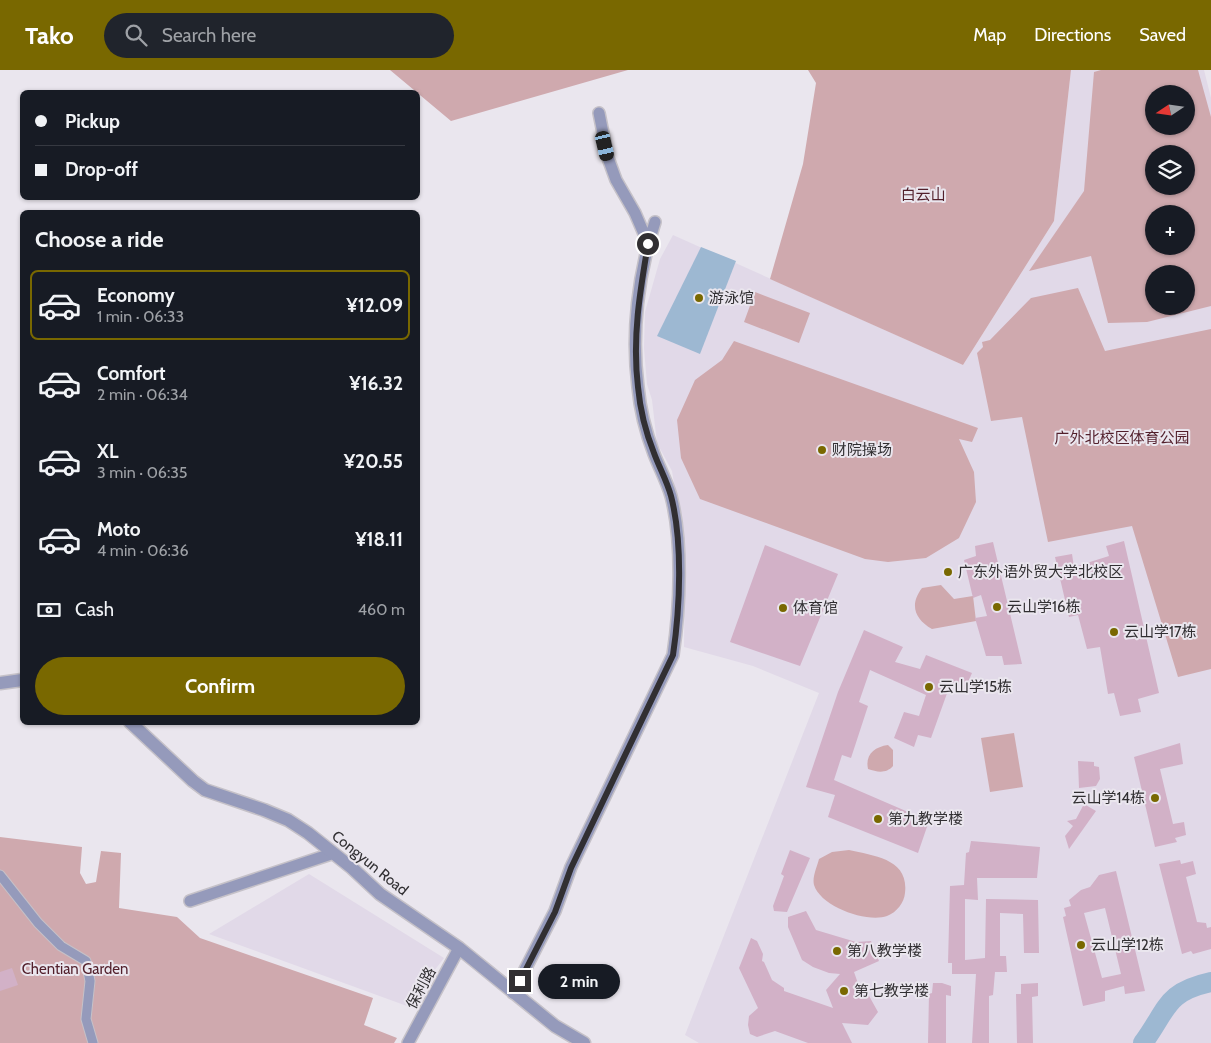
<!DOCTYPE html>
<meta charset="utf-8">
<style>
:root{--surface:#171b24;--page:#20242c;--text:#f1f3f6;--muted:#9ea1a6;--line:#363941;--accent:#796800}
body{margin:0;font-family:Cabin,"Noto Sans SC",sans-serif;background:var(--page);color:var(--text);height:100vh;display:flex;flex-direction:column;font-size:19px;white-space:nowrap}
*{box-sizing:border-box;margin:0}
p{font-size:16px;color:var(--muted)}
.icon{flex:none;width:28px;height:28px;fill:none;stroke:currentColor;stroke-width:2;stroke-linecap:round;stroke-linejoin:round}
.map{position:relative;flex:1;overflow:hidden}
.panel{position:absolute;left:20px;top:140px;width:400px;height:515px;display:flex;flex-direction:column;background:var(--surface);border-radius:8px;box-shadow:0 1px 4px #0004}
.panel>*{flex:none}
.top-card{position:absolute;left:20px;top:20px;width:400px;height:110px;border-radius:8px;box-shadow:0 1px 4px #0004;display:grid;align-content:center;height:110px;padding:0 15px;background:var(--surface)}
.needle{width:32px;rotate:257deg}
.controls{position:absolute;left:1145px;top:15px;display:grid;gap:10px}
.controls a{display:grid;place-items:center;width:50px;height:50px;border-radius:50%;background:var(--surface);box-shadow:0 1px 4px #0004;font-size:25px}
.end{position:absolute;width:22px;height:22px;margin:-11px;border:6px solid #312f32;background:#fff;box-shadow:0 0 0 2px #fff}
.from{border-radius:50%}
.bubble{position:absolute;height:35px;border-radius:18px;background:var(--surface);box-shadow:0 1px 4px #0004;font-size:16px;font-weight:800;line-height:35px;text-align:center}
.car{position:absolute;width:15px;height:30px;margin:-15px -8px;border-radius:6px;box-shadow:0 0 4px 1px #0007;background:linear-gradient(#222 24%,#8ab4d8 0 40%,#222 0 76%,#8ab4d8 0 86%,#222 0)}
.top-card b{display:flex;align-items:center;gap:18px;height:48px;font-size:19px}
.top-card b+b{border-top:1px solid var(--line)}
.top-card i{width:12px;height:12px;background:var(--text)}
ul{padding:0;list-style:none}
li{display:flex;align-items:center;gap:15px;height:70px;margin:0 10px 8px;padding:0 5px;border:2px solid transparent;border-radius:8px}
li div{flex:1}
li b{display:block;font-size:19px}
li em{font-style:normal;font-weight:800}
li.current{border-color:var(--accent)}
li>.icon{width:45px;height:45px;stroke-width:1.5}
h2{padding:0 15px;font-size:22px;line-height:60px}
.pay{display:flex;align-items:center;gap:12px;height:55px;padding:0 15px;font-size:19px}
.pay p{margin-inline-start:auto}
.button{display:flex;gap:10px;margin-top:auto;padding:10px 15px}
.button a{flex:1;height:58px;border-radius:30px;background:var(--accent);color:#fff;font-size:20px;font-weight:800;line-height:58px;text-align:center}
header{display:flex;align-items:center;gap:30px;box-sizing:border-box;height:70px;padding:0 25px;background:var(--accent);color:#fff}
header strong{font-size:24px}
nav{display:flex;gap:28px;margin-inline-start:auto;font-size:18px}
.search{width:350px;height:45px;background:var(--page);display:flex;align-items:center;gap:12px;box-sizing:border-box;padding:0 18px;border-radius:28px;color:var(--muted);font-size:19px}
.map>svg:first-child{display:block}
.built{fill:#e1d9e8;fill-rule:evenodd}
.green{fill:#cfa9ae;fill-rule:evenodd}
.water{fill:#9db8d2}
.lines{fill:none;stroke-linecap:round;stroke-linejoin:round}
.river{stroke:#9db8d2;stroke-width:20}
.building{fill:#d2b1c7;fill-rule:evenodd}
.pedestrian-casing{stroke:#c5c1c8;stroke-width:11}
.minor-casing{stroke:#c5c1c8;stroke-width:14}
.tertiary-casing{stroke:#c5c1c8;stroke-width:15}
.pedestrian{stroke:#959abb;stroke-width:9}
.minor{stroke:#959abb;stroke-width:11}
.tertiary{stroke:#959abb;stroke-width:12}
.route{stroke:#312f32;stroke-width:6}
.poi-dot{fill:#796800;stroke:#eae6ee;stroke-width:2}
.labels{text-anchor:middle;stroke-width:4;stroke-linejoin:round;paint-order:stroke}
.park-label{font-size:15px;fill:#521f2b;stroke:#eae6ee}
.poi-label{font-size:15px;fill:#312f32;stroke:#eae6ee;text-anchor:start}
.street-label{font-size:15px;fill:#312f32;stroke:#eae6ee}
</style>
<header>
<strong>Tako</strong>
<div class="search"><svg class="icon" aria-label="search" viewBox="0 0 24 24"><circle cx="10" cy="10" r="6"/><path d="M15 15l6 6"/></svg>Search here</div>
<nav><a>Map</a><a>Directions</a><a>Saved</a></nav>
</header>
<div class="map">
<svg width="1211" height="973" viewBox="0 0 1211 973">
<rect width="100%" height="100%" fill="#eae6ee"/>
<!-- built -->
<path class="built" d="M1071,0H1204L1211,28V973H699L685,965L819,623L753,596L684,577L685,482L672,401L657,373L652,330L647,314L644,278L645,242L660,189L673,165L963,295L1054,151ZM1154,24H1186V56H1154ZM1154,84H1186V116H1154ZM1154,144H1186V176H1154ZM1154,204H1186V236H1154Z
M309,804L444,888L407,936L209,864Z"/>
<!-- green -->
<path class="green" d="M390,0H628L451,51Z
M808,0H1071L1054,151L963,295L770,209L803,94L816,13Z
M1101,0H1198L1211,47V236L1147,252L1108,253L1091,186L1029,201L1084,121L1094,2ZM1154,24H1186V56H1154ZM1154,84H1186V116H1154ZM1154,144H1186V176H1154ZM1154,204H1186V236H1154Z
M1078,218L1105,281L1211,259V599L1178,607L1132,456L1048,472L1022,347L991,351L977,283L983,277L982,272L990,270L1031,228Z
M755,222L810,243L799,273L744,252Z
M734,271L978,358L972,372L959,369L974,402L976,432L959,468L926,488L888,492L865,489L700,429L681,388L677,350L695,310L722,290Z
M941,515L954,529L973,526L976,551L932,559C915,549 909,535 922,518Z
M1014,663L1023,717L990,722L981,668Z
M888,675L893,680V696C886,704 877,702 868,699C865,685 874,677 888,675Z
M0,767L82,777L80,803L86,814L96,812L101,781L121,783L119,838L177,847L200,868L373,928L364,955L397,968L394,973H0Z
M849,780C875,786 909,789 905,823C904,833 897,842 887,846C867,853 821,837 814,815C812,807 817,797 819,789L832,782Z"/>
<!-- water -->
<path class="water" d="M701,177L736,191L700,284L657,266Z"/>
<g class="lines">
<!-- river -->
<path class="river" d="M1143,973C1168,939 1165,922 1211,912"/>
</g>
<!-- building -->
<path class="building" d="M1124,471L1159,623L1138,629L1141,642L1120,646L1114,623L1108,624L1100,577L1087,579L1078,545L1069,547L1055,487L1072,484L1074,497L1109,486L1106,476Z
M993,472L1022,594L1004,595L1002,586H986L975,548L987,546L981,525L973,528L964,490L976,486L975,476Z
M765,475L838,504L800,596L730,572Z
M864,560L903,577L895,592L920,599L926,585L972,603L964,621L950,615L931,668L918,665L914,677L894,668L904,642L919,646L926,625L870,600L859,632L868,636L851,688L842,685L834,710L929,751L918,783L828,747L835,725L806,717L838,622Z
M1180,673L1183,694L1160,699L1173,754L1184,752L1186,765L1175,768L1177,772L1155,777L1134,687Z
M1078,691L1094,692V696L1099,697L1100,709L1096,716L1079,718Z
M1084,734L1096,741L1069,779L1065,766L1073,756L1067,751L1076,749Z
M971,771L1040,777L1037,808H977L978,830L965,829V890L985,888L986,829L1038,830L1039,883H1024L1023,844L1000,843V886H1006L1007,902H995L993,925L989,926V973H972L976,904H952V893H948L950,816L964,815L966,783L969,782Z
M790,780L810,788L787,842L774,841L773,836L784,806L781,804Z
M1180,790L1181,794L1193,791L1196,804L1186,807L1197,852L1206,853L1207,858L1211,857V879L1193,884L1191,881L1182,884L1159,794Z
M1116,801L1145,921L1125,924L1124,916L1105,921V931L1083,936L1063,847L1066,846L1064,838L1071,836L1069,830L1081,820L1090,817L1099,805ZM1105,838L1121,904L1102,908L1084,843Z
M806,841L816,860L856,872L871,871L879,891L854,902L861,922L868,924L878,942L868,955L842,953L852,973H808L775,961L757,967L750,964L748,955L749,946L758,938L739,898L751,868L757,871L763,884L762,891L764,892L772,910L784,918V921L833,938L826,920L840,904L829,903L813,897L802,890L788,857V847Z
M12,898L18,915L0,921V902Z
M933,913H942L951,916V926L946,925V973H928L929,924L932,923Z
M1038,913V926L1032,927L1033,973H1017L1016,924H1021V914Z"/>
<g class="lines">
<defs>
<path id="pedestrian" d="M0,805L38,853L61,876L86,891L90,911L86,949L93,973"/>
<path id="minor" d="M599,43L608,88L616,110L635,143L648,173
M190,831L331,784
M513,923L555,841L571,797L673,585C680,538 683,472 671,426C667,412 659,397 654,384C646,363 640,339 638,317C631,263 638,204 655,152
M408,973L459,878"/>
<path id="tertiary" d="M0,613L22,610
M130,652L193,711L205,720L264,740L288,750L308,763L352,798L380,824L459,878L555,956L584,973"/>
</defs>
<!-- pedestrian casing -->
<use href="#pedestrian" class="pedestrian-casing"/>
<!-- minor casing -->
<use href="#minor" class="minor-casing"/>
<!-- tertiary casing -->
<use href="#tertiary" class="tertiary-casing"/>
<!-- pedestrian -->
<use href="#pedestrian" class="pedestrian"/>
<!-- minor -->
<use href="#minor" class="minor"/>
<!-- tertiary -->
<use href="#tertiary" class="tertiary"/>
</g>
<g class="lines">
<!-- route -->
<path class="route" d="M520,911L555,842L571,798L673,585C680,538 683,472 671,426C667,411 659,397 654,383C646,363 640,339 638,317C632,268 640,221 648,174"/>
</g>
<!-- markers -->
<g class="poi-dot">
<circle cx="699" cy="228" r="5"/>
<circle cx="822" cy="380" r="5"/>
<circle cx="948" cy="502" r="5"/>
<circle cx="997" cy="537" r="5"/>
<circle cx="783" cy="538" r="5"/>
<circle cx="1114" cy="562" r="5"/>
<circle cx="929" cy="617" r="5"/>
<circle cx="1155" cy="728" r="5"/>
<circle cx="878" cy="749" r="5"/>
<circle cx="1081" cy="875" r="5"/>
<circle cx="837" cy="881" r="5"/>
<circle cx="844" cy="921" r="5"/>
</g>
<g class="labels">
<!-- park labels -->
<g class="park-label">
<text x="923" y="130">白云山</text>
<text x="1122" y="373">广外北校区体育公园</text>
<text x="75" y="904">Chentian Garden</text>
</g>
<!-- poi labels -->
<g class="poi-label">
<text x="709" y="233">游泳馆</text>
<text x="832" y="385">财院操场</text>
<text x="958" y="507">广东外语外贸大学北校区</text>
<text x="1007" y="542">云山学16栋</text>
<text x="793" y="543">体育馆</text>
<text x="1124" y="567">云山学17栋</text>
<text x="939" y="622">云山学15栋</text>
<text x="1145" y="733" text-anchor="end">云山学14栋</text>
<text x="888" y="754">第九教学楼</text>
<text x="1091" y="880">云山学12栋</text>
<text x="847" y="886">第八教学楼</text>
<text x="854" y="926">第七教学楼</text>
</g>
<!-- street labels -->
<g class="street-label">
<text transform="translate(370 793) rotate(39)" y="5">Congyun Road</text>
<text transform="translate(421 918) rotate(-62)" y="5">保利路</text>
</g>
</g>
</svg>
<div class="controls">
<a><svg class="needle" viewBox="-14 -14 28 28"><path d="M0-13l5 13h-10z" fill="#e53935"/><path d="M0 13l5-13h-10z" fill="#9ea1a6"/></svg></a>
<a><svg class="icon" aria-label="layers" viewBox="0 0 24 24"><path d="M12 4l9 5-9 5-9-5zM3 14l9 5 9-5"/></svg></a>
<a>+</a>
<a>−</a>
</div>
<i class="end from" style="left:648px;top:174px"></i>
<i class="end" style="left:520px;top:911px"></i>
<div class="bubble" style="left:538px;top:894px;width:82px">2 min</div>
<i class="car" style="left:605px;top:76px;rotate:167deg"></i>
<div class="top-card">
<b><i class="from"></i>Pickup</b>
<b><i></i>Drop-off</b>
</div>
<section class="panel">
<h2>Choose a ride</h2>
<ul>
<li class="current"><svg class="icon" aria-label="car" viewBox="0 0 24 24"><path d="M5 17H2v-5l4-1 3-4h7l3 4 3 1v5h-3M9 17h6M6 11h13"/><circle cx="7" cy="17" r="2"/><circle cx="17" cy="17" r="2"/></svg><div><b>Economy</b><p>1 min · 06:33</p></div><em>¥12.09</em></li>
<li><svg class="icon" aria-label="car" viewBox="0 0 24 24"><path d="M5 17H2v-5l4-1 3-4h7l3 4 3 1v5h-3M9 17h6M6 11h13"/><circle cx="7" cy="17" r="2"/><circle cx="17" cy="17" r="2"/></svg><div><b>Comfort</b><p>2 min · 06:34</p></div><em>¥16.32</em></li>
<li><svg class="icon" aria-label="car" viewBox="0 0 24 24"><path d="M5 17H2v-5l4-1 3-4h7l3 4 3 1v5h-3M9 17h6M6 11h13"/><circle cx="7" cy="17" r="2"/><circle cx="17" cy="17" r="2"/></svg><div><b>XL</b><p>3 min · 06:35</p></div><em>¥20.55</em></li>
<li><svg class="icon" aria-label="car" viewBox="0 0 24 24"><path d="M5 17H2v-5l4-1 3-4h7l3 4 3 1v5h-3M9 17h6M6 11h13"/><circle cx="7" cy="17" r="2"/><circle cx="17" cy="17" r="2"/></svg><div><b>Moto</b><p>4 min · 06:36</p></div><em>¥18.11</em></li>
</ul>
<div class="pay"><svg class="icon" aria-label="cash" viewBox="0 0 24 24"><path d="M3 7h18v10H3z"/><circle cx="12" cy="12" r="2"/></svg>Cash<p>460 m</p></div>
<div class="button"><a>Confirm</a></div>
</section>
</div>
